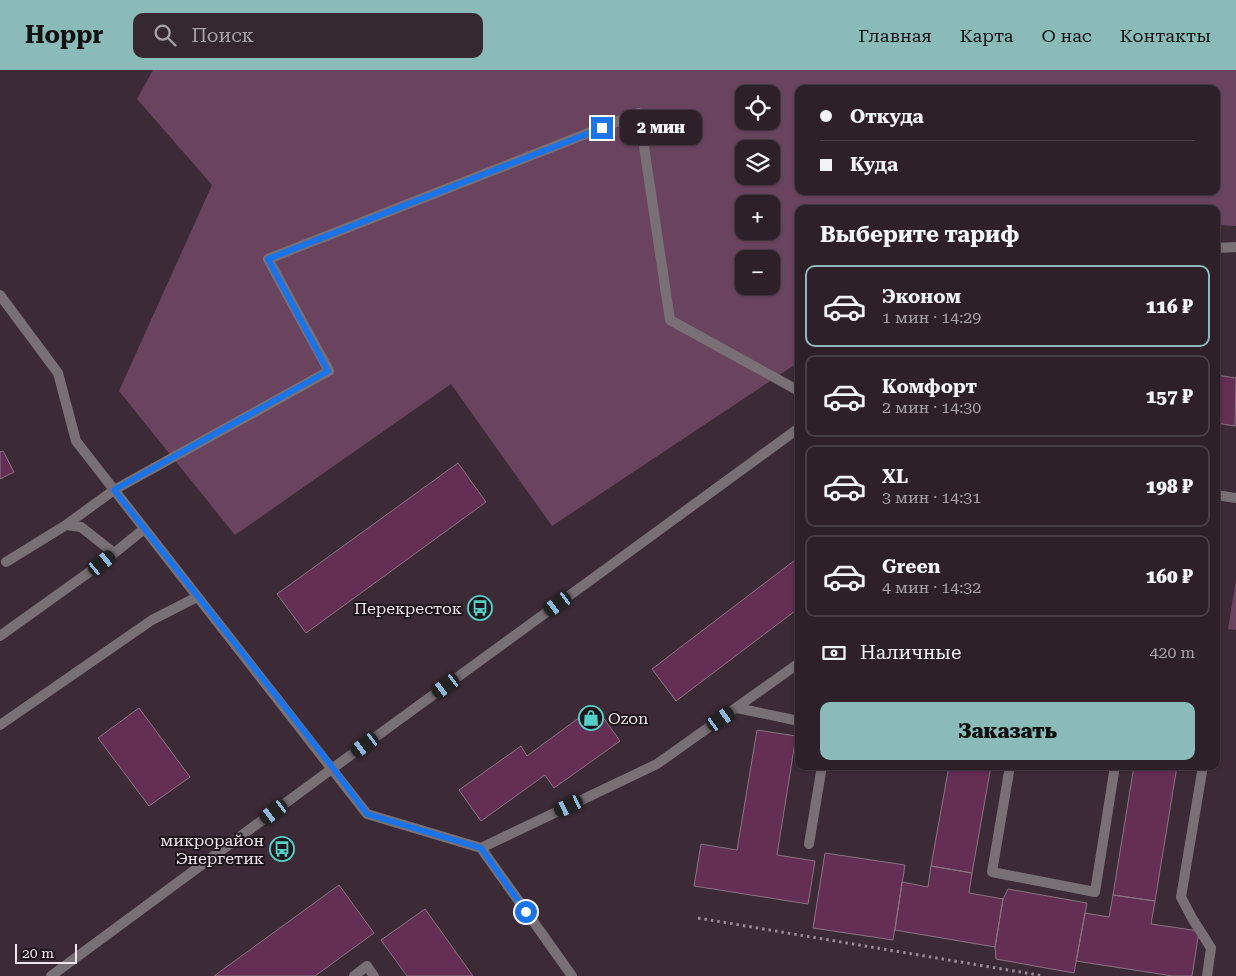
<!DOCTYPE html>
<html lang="ru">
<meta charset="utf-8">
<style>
:root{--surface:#2d2028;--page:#352830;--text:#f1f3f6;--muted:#a7a3a8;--line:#483e45;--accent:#8bbbb9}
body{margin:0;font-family:"Roboto Serif",serif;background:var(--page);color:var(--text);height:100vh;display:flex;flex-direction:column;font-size:19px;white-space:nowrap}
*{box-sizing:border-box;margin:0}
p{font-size:16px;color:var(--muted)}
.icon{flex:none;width:28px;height:28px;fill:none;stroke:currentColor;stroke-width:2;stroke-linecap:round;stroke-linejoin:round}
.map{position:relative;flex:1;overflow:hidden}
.panel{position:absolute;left:795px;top:135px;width:425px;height:565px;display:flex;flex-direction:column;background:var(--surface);border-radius:10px;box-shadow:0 1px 4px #0004,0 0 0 1px var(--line)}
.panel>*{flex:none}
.guide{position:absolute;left:795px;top:15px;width:425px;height:110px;border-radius:10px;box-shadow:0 1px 4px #0004,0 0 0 1px var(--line);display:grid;align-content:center;height:110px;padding:0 25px;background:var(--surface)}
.controls{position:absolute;left:735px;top:15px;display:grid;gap:10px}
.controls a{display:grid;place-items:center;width:45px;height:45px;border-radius:10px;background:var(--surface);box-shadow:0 1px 4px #0004,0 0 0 1px var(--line);font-size:25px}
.scale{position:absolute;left:15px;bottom:12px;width:62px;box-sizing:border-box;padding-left:5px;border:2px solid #f1e5ed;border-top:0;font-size:14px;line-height:18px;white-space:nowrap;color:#f1e5ed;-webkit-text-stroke:4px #1e161b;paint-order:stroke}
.end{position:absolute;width:22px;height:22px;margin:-11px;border:6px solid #1a73e8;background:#fff;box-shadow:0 0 0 2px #fff}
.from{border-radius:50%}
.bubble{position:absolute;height:35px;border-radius:10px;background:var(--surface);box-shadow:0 1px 4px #0004,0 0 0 1px var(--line);font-size:16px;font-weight:800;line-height:35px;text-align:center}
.car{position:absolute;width:15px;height:30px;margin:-15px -8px;border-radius:6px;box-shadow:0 0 4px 1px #0007;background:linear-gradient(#222 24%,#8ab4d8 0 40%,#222 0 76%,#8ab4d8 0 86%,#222 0)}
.guide b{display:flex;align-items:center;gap:18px;height:48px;font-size:19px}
.guide b+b{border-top:1px solid var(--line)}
.guide i{width:12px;height:12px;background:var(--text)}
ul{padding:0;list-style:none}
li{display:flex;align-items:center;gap:15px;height:82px;margin:0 10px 8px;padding:0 15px;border:2px solid var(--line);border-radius:10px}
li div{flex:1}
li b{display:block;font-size:19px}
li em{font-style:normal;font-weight:800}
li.on{border-color:var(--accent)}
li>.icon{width:45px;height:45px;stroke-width:1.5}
h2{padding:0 25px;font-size:22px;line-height:60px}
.pay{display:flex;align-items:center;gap:12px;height:55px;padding:0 25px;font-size:19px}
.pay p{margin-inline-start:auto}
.action{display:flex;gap:10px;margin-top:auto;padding:10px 25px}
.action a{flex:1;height:58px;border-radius:10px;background:var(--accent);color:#111;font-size:20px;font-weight:800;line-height:58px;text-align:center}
header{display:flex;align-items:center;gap:30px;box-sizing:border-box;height:70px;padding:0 25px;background:var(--accent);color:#111}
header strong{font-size:24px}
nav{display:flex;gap:28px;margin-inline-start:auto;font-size:18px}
.search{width:350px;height:45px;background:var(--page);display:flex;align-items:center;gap:12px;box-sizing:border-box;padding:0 18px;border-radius:10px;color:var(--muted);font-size:19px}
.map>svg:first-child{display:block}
.green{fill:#6a445e;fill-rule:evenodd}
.building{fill:#642e55;stroke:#897582}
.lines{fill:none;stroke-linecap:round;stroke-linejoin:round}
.path{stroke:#998b94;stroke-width:3;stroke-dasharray:2.5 4;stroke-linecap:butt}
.service{stroke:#797076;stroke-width:10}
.minor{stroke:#797076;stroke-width:10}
.tertiary{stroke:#797076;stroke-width:10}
.route{stroke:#1a73e8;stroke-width:6}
.labels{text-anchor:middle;stroke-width:4;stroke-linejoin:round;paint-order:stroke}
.poi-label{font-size:16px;fill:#f1e5ed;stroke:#1e161b;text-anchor:end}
</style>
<header>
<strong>Hoppr</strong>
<div class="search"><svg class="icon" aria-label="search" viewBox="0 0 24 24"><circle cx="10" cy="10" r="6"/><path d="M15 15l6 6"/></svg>Поиск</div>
<nav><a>Главная</a><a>Карта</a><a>О нас</a><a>Контакты</a></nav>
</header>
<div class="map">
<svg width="1236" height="906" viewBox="0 0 1236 906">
<rect width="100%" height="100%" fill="#3c2b36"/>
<!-- green -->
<path class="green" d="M153,0H1236V156L1216,155V139H799V292L552,456L451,314L235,465L119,321L212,115L137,29ZM799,19H1216V121H799ZM744,24H771V51H744ZM744,79H771V106H744ZM744,134H771V161H744ZM744,189H771V216H744Z
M1236,510V560L1228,559Z"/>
<!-- building -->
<path class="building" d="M1216,305L1236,308L1235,356L1216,353L1219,331L1216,330Z
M3,381L14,402L0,409V382Z
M458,393L486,432L306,563L277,524Z
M799,487V538L676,631L652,599Z
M595,636L620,671L554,718L545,705L481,751L459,720L521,676L527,686Z
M139,638L190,707L149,736L98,668Z
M757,660L796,666L777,785L815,791L808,834L694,816L701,774L737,780Z
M949,696H991L972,803L931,796Z
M1134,696H1177L1155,831L1113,825Z
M825,783L905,795L893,870L813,858Z
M931,796L972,803L969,823L1003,829L995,877L895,860L902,812L928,817Z
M339,815L374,863L315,906H214Z
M1008,819L1087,833L1074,903L996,889L995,877L1003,829Z
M1113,825L1155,831L1151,854L1199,861L1192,906H1173L1076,891L1085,843L1109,847Z
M425,839L473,906H407L381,870Z"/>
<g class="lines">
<!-- path -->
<path class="path" d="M698,848L1044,906"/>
<!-- service -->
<path class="service" d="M1216,425L1236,428
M66,455L114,420L329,301L268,189L639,43L670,250L799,321
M6,492L66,455L81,457L114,483
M0,566L102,493L144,459
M0,655L152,550L197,527"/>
<!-- minor -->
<path class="minor" d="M0,225L58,303L76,371L367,744L481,778L572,906
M737,638L799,651
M1010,696L992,802L1095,822L1115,696
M1203,696L1181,827L1192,848L1211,878L1207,906
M809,774L822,696
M481,778L657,694L799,593
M51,906L333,698
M354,906L367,896L374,906"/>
<!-- tertiary -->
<path class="tertiary" d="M1216,178L1236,177
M333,698L799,358"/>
</g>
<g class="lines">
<!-- route -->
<path class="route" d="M526,842L481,778L367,744L333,698L114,420L328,301L268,189L602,58"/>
</g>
<!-- icons -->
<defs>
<symbol id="bus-ring" viewBox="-11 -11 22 22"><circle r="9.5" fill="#1e161b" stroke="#55cec6" stroke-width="1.5"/><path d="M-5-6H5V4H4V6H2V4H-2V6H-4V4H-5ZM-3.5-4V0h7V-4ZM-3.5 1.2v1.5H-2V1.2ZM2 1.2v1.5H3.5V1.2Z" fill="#55cec6"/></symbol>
<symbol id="shop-ring" viewBox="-11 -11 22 22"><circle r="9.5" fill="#1e161b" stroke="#55cec6" stroke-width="1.5"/><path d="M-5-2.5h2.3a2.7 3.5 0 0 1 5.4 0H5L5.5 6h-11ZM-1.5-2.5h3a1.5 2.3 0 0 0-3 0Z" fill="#55cec6"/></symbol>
</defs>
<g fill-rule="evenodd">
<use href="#bus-ring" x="466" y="524" width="28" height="28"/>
<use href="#shop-ring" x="577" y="634" width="28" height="28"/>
<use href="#bus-ring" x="268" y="765" width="28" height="28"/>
</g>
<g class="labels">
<!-- poi labels -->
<g class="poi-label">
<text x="462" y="544">Перекресток</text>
<text x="608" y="654" text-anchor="start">Ozon</text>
<text x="264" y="776">микрорайон<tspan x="264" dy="18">Энергетик</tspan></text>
</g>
</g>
</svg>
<div class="controls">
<a><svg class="icon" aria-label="locate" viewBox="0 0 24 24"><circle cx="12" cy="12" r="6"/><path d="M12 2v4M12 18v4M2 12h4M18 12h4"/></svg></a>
<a><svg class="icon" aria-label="layers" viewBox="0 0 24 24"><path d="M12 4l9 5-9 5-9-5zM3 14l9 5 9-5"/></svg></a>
<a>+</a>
<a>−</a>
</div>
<div class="scale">20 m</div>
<i class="end from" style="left:526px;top:842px"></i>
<i class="end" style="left:602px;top:58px"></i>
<div class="bubble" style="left:620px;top:40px;width:82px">2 мин</div>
<i class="car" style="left:102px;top:493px;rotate:51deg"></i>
<i class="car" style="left:558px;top:534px;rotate:234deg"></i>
<i class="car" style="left:446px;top:616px;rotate:234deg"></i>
<i class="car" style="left:721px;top:649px;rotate:55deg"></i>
<i class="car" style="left:365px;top:675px;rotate:234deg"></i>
<i class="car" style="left:569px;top:736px;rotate:244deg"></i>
<i class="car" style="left:274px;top:742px;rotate:234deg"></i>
<div class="guide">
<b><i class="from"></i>Откуда</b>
<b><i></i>Куда</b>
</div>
<section class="panel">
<h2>Выберите тариф</h2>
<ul>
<li class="on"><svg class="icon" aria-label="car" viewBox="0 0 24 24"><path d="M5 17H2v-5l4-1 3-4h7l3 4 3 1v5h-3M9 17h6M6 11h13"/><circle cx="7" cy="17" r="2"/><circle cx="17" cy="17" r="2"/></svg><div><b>Эконом</b><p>1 мин · 14:29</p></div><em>116 ₽</em></li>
<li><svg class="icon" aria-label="car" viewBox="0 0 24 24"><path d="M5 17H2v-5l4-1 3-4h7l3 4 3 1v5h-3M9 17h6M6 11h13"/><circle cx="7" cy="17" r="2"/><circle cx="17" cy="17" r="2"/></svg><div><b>Комфорт</b><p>2 мин · 14:30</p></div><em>157 ₽</em></li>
<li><svg class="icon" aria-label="car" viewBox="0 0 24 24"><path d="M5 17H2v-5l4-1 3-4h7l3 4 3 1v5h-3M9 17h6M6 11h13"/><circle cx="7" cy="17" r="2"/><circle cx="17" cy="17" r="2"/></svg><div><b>XL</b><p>3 мин · 14:31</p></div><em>198 ₽</em></li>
<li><svg class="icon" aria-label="car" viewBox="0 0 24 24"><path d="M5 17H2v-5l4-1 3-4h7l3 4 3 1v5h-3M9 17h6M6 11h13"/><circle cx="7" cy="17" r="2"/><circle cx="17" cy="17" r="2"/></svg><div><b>Green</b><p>4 мин · 14:32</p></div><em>160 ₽</em></li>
</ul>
<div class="pay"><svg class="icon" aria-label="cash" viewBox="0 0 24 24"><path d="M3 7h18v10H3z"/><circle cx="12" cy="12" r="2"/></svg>Наличные<p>420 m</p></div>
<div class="action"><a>Заказать</a></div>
</section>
</div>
